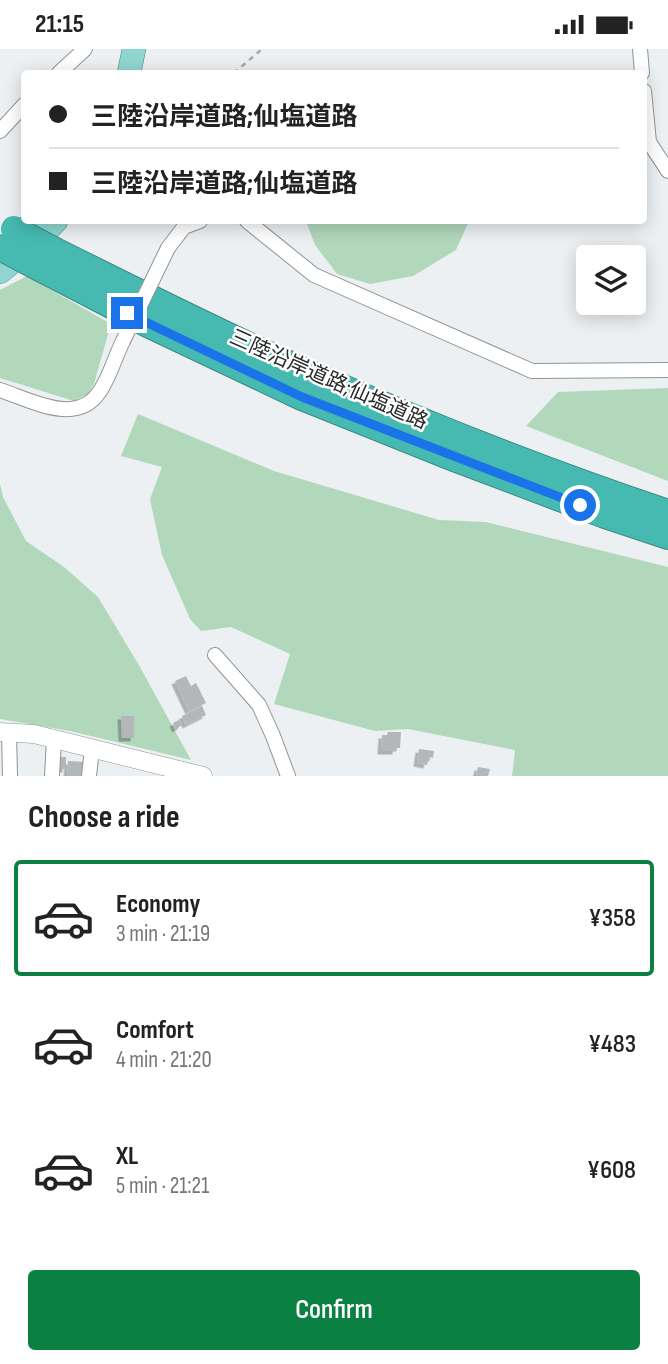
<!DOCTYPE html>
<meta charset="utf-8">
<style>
:root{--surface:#fff;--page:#f6f6f6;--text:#222;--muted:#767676;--line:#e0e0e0;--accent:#0b8043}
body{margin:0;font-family:"Sofia Sans Condensed","Noto Sans JP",sans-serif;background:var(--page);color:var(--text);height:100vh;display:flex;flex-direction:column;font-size:26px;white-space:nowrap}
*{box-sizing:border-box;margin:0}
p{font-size:23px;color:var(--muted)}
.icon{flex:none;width:38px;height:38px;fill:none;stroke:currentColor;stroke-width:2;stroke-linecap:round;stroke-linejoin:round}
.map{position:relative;height:727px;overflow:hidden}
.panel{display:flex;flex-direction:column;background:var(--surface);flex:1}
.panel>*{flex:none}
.guide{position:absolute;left:21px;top:21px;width:626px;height:154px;border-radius:7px;box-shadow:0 4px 18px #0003;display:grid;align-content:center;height:154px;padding:0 28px;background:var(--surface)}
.controls{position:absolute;left:576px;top:196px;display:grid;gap:14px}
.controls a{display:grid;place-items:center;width:70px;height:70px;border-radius:7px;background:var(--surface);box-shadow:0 4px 18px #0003;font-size:35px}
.end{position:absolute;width:32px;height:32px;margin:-16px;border:9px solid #1a73e8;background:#fff;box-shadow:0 0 0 4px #fff}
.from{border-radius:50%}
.guide b{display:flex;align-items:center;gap:24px;height:66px;font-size:26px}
.guide b+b{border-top:2px solid var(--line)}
.guide i{width:18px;height:18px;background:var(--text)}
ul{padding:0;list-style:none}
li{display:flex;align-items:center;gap:21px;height:116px;margin:0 14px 10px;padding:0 14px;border:4px solid transparent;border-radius:7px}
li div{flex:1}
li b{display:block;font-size:26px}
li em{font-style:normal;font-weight:600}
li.on{border-color:var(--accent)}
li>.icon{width:63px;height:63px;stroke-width:1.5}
h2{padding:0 28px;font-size:32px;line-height:84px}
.action{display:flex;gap:14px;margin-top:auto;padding:14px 28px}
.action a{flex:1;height:80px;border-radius:7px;background:var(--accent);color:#fff;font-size:28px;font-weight:600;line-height:80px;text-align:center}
.status{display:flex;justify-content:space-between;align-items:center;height:49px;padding:0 35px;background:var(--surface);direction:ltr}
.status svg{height:19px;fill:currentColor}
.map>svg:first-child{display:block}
.green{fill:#b1d8bb}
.building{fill:#b4b7ba;filter:url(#shadow)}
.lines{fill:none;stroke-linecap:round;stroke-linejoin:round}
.minor-casing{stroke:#909495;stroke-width:16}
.tertiary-casing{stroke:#909495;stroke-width:19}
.primary-casing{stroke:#3c8882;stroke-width:24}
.motorway-casing{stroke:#3c8882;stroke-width:28}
.path{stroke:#a6a9ab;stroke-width:2.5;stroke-dasharray:5 5;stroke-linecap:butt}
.minor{stroke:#fff;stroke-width:14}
.tertiary{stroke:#fff;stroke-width:18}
.primary{stroke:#90d6d0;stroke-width:23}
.motorway{stroke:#46bab1;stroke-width:26}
.minor-bridge-casing{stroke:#909495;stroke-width:16;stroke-linecap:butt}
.motorway-bridge-casing{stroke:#3c8882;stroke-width:28;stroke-linecap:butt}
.minor-bridge{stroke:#fff;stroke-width:14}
.motorway-bridge{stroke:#46bab1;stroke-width:26}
.route{stroke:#1a73e8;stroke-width:9}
.labels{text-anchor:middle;stroke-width:5;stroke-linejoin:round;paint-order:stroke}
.street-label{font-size:21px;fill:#282a2a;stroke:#fff}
</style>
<div class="status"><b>21:15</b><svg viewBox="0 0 49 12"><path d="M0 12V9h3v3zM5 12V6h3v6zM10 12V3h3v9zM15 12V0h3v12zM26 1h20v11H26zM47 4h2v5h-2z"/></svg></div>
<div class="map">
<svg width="668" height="727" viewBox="0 0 668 727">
<defs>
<filter id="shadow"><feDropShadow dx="-3.5" dy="3.5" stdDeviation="0" flood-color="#0004"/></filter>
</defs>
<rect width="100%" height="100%" fill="#ecf0f2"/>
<!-- green -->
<path class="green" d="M306,172H469L456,201L413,227L370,235L337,225L315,196Z
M27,227L111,275L94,335L88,345L74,352L0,329V241Z
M668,339V432L526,377L558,343Z
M138,365L274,422L439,471L486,473L668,518V727H512L515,701L408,680L375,682L274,655L290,605L231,578L201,582L190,570L162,506L150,450L162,418L121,407Z
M0,435L3,448L26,492L64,518L98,548L140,618L191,711L70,682L0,670Z"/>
<!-- building -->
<path class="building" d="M186,627L191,637L196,634L206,654L189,662L175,632Z
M202,657L206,666L186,676L182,667Z
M121,667H134V689H122Z
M179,671L182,676L176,680L173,674Z
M388,683H401L400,699H396V702H381L382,686H387Z
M419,700L434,702L433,709L429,708L427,716L417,714Z
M59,708H66V720H59Z
M68,712L86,713L85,727H67Z
M478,718L490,720L488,727H476Z"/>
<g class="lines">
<defs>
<path id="minor" d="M640,0L642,24
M59,24L85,0
M644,42L649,93L668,122
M0,82L24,56
M247,172L314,226L532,322L668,321
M168,199L184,178L200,172
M0,341C31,351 77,378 100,342C110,327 115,308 123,292
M215,606L259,656L273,687L288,727
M9,683L10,727
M52,727L54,690
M89,727L92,700"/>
<path id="tertiary" d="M0,683L34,685L203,727"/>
<path id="primary" d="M129,24L134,0
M0,223L31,198L56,172"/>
<path id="motorway" d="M55,202C140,244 226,288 313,326C429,377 548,424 668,464
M42,220L148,275L302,348L454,409L605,466L668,487"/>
</defs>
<!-- minor casing -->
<use href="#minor" class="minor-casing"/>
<!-- tertiary casing -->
<use href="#tertiary" class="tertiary-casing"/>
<!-- primary casing -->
<use href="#primary" class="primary-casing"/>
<!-- motorway casing -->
<use href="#motorway" class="motorway-casing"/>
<!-- path -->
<path class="path" d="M234,24L262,0"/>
<!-- minor -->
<use href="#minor" class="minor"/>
<!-- tertiary -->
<use href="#tertiary" class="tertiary"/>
<!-- primary -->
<use href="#primary" class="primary"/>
<!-- motorway -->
<use href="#motorway" class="motorway"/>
<defs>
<path id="minor-bridge" d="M123,292L168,199"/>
<path id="motorway-bridge" d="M14,180L55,202
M0,198L42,220"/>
</defs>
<!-- minor-bridge casing -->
<use href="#minor-bridge" class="minor-bridge-casing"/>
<!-- motorway-bridge casing -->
<use href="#motorway-bridge" class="motorway-bridge-casing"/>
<!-- minor-bridge -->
<use href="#minor-bridge" class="minor-bridge"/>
<!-- motorway-bridge -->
<use href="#motorway-bridge" class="motorway-bridge"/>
</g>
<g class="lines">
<!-- route -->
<path class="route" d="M127,264L302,348L580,456"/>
</g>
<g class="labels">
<!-- street labels -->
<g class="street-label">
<text transform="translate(329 330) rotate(24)" y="7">三陸沿岸道路;仙塩道路</text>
</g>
</g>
</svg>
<div class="controls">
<a><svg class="icon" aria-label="layers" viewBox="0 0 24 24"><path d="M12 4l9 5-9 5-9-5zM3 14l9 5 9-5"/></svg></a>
</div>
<i class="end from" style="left:580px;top:456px"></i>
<i class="end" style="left:127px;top:264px"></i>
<div class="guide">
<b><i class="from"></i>三陸沿岸道路;仙塩道路</b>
<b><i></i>三陸沿岸道路;仙塩道路</b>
</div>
</div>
<section class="panel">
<h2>Choose a ride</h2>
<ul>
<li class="on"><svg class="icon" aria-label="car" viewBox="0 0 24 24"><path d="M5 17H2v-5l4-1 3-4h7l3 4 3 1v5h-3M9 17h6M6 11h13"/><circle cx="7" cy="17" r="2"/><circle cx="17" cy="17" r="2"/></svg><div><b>Economy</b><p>3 min · 21:19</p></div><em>¥358</em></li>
<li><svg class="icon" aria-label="car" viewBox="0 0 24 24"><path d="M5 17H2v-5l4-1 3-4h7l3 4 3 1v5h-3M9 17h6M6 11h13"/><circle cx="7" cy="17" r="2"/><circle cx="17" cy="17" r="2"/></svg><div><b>Comfort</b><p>4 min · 21:20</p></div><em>¥483</em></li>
<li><svg class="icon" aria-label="car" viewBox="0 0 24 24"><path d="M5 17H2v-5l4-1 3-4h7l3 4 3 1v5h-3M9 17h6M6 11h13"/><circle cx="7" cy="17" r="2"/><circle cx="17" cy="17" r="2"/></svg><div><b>XL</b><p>5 min · 21:21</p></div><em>¥608</em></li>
</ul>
<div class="action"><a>Confirm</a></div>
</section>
